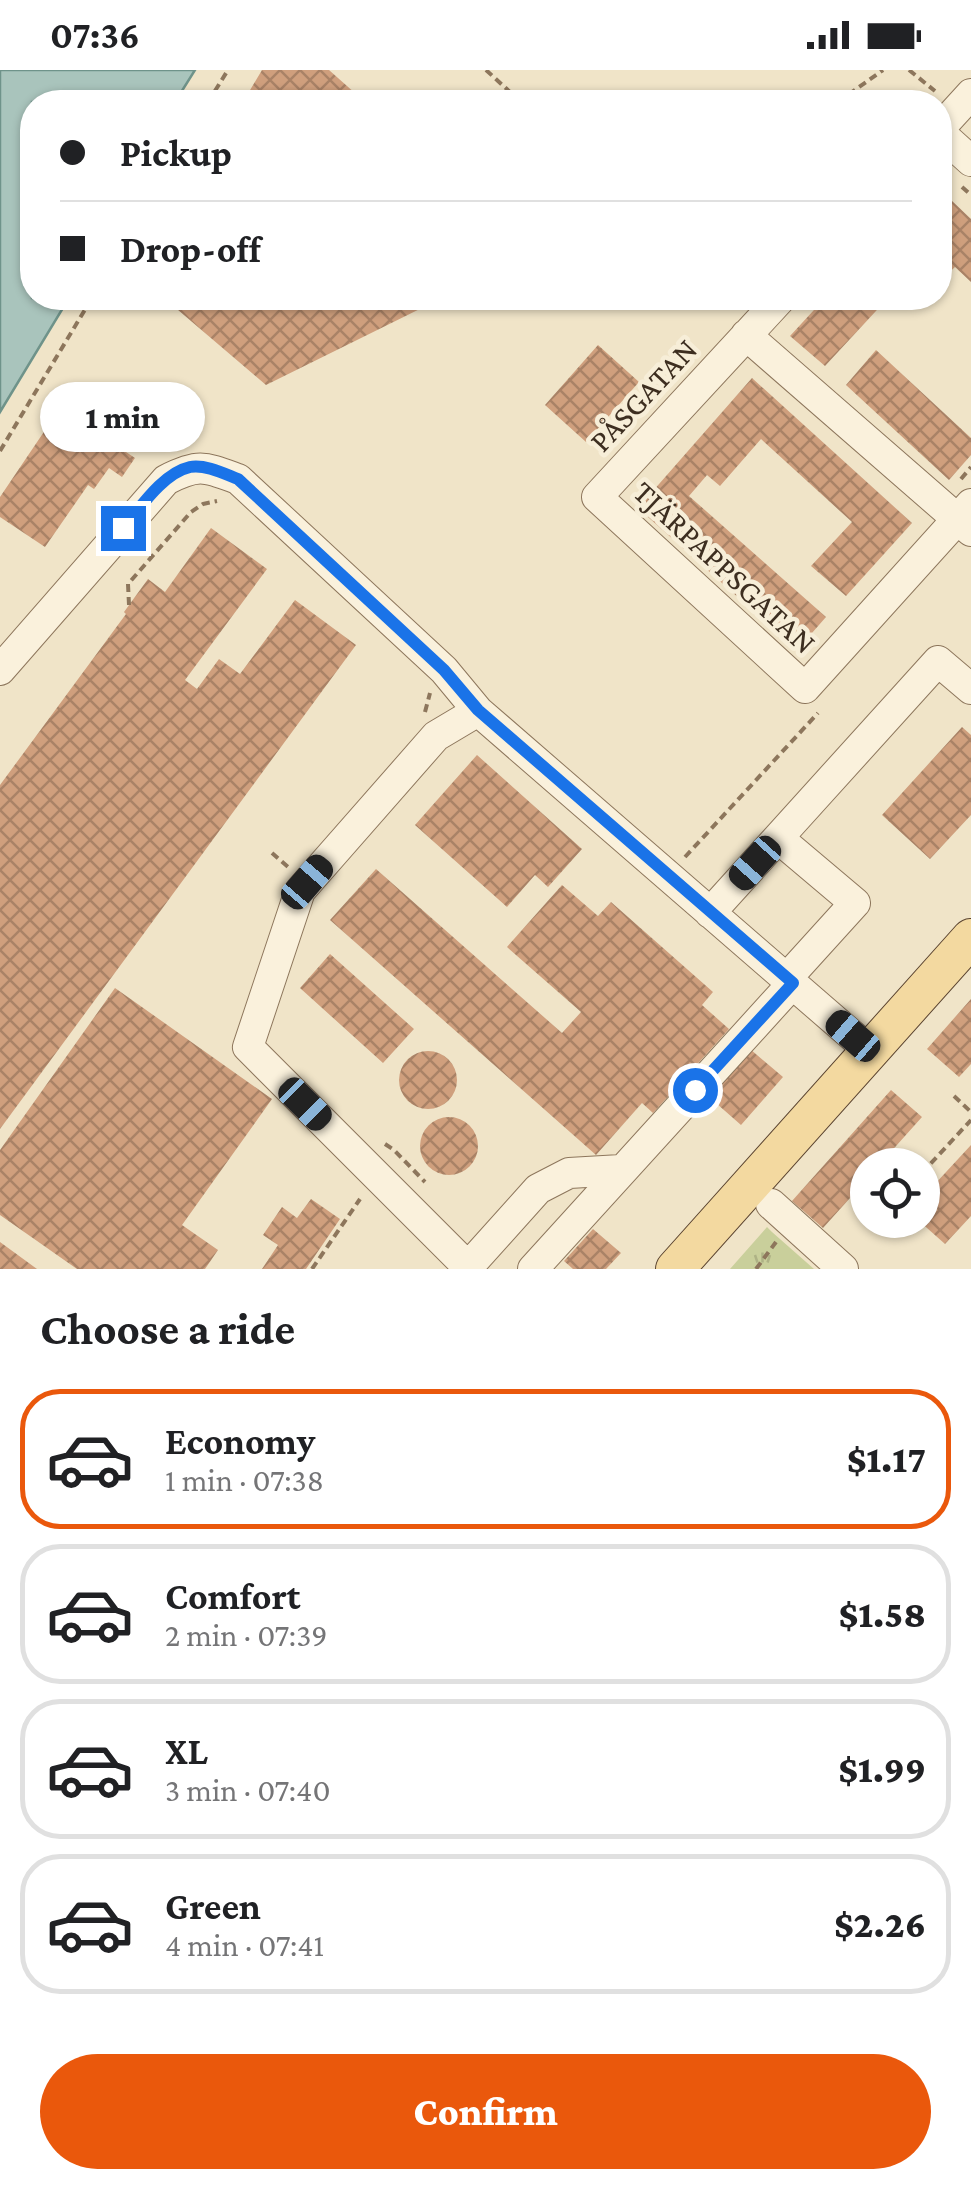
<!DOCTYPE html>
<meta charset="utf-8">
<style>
:root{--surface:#fff;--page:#f6f6f6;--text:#202124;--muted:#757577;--line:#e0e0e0;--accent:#ea580c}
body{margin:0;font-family:"Crimson Pro",serif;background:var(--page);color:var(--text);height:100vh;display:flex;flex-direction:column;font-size:38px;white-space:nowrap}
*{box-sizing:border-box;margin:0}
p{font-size:32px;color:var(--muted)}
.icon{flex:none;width:55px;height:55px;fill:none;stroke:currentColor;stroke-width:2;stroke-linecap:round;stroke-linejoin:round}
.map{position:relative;height:1199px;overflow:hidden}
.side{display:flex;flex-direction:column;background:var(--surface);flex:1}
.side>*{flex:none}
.guide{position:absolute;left:20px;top:20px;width:932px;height:220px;border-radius:40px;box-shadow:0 2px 8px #0004;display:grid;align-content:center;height:220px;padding:0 40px;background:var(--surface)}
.tools{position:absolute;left:850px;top:1078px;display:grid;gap:20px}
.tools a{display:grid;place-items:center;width:90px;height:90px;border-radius:50%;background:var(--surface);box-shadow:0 2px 8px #0004;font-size:50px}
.end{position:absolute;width:45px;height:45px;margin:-22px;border:12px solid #1a73e8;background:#fff;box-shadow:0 0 0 5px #fff}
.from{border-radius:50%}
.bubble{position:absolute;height:70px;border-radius:35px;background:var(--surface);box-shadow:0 2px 8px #0004;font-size:32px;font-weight:800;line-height:70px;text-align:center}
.car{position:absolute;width:30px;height:60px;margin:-30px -15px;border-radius:12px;box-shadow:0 0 8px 2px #0007;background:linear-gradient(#222 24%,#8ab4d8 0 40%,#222 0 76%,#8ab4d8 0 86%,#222 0)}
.guide b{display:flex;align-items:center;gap:35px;height:95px;font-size:38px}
.guide b+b{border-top:2px solid var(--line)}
.guide i{width:25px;height:25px;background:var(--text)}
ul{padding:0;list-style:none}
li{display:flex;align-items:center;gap:30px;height:140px;margin:0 20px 15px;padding:0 20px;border:5px solid var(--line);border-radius:40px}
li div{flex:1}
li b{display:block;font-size:38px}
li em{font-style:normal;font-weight:800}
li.on{border-color:var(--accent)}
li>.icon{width:90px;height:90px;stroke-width:1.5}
h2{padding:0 40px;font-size:45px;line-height:120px}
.cta{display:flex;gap:20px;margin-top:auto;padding:20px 40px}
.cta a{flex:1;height:115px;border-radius:60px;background:var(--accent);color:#fff;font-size:40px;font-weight:800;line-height:115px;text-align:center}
.status{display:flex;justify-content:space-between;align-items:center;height:70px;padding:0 50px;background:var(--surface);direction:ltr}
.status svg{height:28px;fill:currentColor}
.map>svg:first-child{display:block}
.park{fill:url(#park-tufts)}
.water{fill:#a9c4bc;stroke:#6f938a;stroke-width:2.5}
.building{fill:url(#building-cross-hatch)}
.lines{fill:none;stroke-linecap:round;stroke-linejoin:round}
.minor-casing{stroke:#8d765c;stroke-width:32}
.major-casing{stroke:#5b4430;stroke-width:40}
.path{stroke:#8d765c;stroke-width:4;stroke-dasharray:8 5;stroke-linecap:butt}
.minor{stroke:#faf1dc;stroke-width:30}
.major{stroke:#f3d9a0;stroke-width:38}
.route{stroke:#1a73e8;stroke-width:12}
.labels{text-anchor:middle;stroke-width:9;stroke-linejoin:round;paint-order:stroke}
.street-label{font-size:32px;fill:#3d2e20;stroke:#f7eed8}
</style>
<div class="status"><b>07:36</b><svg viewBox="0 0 49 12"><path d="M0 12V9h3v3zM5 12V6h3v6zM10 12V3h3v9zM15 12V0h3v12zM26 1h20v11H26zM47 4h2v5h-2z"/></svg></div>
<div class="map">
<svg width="971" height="1199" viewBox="0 0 971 1199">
<defs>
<pattern id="park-tufts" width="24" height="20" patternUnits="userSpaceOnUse" patternTransform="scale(2.5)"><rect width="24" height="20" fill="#c9cf9b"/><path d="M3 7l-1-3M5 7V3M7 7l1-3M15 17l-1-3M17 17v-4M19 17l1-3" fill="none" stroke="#aeb285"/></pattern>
<pattern id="building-cross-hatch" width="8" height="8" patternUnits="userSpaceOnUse" patternTransform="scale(2.5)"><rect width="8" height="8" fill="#cf9f7d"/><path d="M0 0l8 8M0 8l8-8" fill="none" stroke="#a98266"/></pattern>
</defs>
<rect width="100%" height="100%" fill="#f0e4c8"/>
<!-- park -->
<path class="park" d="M767,1157L772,1162L814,1199H730Z"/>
<!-- water -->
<path class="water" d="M0,0H195L175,32H32V228H69L0,342Z"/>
<!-- building -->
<path class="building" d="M262,0H329L365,32H243Z
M951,130L971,149V212L955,197L940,211V143Z
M164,228H442L266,315Z
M825,228H888L825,296L790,266Z
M598,275L639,312L586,372L545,335Z
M876,280L971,368V385L949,410L846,315Z
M752,308L912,453L846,526L811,496L852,452L761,369L720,416L707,405L689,426L826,547L797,580L638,438Z
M60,338L135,388L122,407L109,398L94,419L88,415L45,477L0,447V427Z
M211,458L267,499L185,610L197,619L219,589L240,604L295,530L356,575L0,1059V715L126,544L124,542L148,509L165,522Z
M962,657L971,665V745L930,789L882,745Z
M477,685L582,779L548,817L535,805L507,837L415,755Z
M376,799L562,963L581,942L507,877L562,815L598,846L611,832L713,922L702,935L729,959L653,1043L642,1033L596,1085L330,850Z
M330,884L414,959L383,993L300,918Z
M115,918L272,1029L182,1155L218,1180L205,1199H77L0,1145V1080Z
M971,929V994L959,1007L927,979Z
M750,979L783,1007L741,1055L708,1026Z
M399 1010a29 29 0 1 1 58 0a29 29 0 1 1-58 0Z
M891,1020L922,1047L879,1095H868V1108L823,1158L792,1131Z
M420 1076a29 29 0 1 1 58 0a29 29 0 1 1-58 0Z
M971,1075V1146L945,1174L918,1150H922V1128Z
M311,1129L340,1149L306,1199H262L278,1175L263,1165L282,1137L297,1148Z
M593,1159L621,1183L606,1199H573L564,1191Z
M0,1172L37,1199H0Z"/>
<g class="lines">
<defs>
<path id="minor" d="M940,58L971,24
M940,63L971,91
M781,228L597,427L805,618L971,434
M746,265L971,461
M0,600L166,410C199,393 205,397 238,409L444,600L478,641L870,981
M478,641L436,666L300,821L248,977L468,1197L538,1119L569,1103L621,1100
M778,768L855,833L787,908
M710,843L938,591L971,619
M771,1134L843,1199
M533,1199L793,913"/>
<path id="major" d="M675,1199L971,868"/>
</defs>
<!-- minor casing -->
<use href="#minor" class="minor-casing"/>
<!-- major casing -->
<use href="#major" class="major-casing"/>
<!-- path -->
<path class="path" d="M486,0L521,32
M909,0L935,21
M208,32L228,0
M838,32L883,0
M962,117L971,125
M0,381L92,228
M961,409L971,397
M129,535L128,514L191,442L203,434L217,431
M425,642L430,623
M272,783L288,797
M685,787L818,643
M954,1026L971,1042
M385,1074L394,1080L425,1112
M922,1103L971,1050
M312,1199L360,1129
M756,1199L776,1172"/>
<!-- minor -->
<use href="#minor" class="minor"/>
<!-- major -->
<use href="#major" class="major"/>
</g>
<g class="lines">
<!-- route -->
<path class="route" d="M123,458C140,438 163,403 190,397C205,394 225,404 238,409L444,600L478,640L793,913L695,1020"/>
</g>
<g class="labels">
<!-- street labels -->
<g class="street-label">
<text transform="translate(643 325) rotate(-47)" y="11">PÅSGATAN</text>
<text transform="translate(725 497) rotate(43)" y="11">TJÄRPAPPSGATAN</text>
</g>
</g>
</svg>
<div class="tools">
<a><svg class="icon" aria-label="locate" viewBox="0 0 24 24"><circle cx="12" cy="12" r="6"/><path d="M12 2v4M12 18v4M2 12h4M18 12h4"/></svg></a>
</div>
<i class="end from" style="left:695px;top:1020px"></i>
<i class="end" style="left:123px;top:458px"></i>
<div class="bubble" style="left:40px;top:312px;width:165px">1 min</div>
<i class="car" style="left:755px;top:793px;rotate:222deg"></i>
<i class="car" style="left:307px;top:812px;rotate:41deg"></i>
<i class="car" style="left:853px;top:966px;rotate:311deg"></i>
<i class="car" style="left:305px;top:1034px;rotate:135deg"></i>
<div class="guide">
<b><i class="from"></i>Pickup</b>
<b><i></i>Drop-off</b>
</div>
</div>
<section class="side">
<h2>Choose a ride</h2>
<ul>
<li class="on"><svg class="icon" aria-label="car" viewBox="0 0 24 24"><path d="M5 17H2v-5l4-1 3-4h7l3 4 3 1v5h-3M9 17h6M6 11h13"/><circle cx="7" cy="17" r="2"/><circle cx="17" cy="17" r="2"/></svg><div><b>Economy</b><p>1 min · 07:38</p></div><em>$1.17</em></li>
<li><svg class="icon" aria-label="car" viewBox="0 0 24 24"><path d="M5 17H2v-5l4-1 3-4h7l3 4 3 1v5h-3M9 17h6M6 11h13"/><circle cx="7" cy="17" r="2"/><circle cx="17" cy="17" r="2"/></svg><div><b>Comfort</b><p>2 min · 07:39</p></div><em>$1.58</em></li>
<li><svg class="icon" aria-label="car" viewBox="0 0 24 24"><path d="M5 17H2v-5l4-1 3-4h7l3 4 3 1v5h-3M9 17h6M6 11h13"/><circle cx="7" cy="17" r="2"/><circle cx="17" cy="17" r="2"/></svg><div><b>XL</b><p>3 min · 07:40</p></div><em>$1.99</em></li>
<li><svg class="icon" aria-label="car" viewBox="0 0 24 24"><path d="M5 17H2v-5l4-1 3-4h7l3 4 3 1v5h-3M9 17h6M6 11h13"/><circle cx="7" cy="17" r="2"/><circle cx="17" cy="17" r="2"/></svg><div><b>Green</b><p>4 min · 07:41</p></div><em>$2.26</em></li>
</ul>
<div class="cta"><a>Confirm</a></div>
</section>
